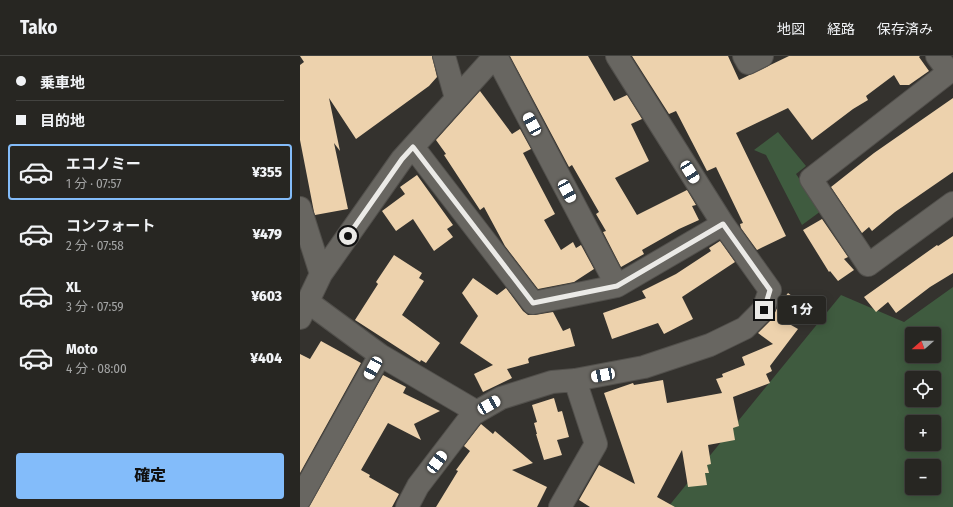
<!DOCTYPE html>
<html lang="ja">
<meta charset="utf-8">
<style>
:root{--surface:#272622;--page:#33322f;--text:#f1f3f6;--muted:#a4a5a5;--line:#434340;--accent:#83bcfa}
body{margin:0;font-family:"Fira Sans Condensed","Noto Sans JP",sans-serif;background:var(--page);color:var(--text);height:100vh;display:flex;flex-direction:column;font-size:15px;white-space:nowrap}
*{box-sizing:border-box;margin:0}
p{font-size:13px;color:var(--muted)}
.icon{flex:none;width:22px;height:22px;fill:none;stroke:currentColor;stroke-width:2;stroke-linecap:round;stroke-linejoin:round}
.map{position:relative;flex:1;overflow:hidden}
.sheet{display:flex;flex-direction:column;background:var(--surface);width:300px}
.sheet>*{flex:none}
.guide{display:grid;align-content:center;height:88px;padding:0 16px;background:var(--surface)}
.needle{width:26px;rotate:250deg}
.fabs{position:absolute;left:605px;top:271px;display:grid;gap:8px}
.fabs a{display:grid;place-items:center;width:36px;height:36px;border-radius:4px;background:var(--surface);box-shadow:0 2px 10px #0003,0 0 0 1px var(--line);font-size:20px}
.end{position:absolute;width:18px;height:18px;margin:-9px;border:5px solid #ebeae7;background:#111;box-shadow:0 0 0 2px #111}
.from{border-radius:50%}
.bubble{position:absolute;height:28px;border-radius:4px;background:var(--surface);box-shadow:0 2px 10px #0003,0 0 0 1px var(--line);font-size:13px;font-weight:800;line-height:28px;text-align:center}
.car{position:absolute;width:12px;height:24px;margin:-12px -6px;border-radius:5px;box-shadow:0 0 3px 1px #0007;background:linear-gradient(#fff 24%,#345 0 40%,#fff 0 76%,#345 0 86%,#fff 0)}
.guide b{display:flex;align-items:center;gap:14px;height:38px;font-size:15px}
.guide b+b{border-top:1px solid var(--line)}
.guide i{width:10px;height:10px;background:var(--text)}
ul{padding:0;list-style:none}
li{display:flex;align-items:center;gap:12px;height:56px;margin:0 8px 6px;padding:0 8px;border:2px solid transparent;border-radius:4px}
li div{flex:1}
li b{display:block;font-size:15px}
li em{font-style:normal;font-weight:800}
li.selected{border-color:var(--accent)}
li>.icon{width:36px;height:36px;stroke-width:1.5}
.action{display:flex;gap:8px;margin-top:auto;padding:8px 16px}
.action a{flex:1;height:46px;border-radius:4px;background:var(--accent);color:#111;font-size:16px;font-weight:800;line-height:46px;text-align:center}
header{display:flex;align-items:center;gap:24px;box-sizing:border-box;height:56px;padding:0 20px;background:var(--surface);border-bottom:1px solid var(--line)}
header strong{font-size:19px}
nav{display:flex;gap:22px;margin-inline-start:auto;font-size:14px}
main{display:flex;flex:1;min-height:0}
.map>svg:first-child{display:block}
.green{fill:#3f5b3f;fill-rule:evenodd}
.building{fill:#edd2ad}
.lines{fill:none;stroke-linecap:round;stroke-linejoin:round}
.street-casing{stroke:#52504c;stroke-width:24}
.street{stroke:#686661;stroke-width:22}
.route{stroke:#ebeae7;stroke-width:5}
</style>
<header>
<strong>Tako</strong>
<nav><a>地図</a><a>経路</a><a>保存済み</a></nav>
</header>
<main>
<section class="sheet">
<div class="guide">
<b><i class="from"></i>乗車地</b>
<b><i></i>目的地</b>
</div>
<ul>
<li class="selected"><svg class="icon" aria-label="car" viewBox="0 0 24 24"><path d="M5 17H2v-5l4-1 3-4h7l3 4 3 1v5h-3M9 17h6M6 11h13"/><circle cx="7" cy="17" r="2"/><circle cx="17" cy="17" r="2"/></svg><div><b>エコノミー</b><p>1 分 · 07:57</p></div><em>¥355</em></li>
<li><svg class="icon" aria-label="car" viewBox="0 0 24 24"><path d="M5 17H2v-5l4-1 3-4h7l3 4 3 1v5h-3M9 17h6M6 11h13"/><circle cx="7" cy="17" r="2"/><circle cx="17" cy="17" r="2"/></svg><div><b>コンフォート</b><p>2 分 · 07:58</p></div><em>¥479</em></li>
<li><svg class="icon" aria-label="car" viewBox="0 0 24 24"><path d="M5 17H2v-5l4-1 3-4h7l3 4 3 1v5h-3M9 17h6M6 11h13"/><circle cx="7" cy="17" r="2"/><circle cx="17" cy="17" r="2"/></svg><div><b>XL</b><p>3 分 · 07:59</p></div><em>¥603</em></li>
<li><svg class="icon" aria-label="car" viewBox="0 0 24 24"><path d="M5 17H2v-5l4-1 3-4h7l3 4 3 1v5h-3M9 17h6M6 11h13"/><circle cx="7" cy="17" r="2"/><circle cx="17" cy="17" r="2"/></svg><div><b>Moto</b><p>4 分 · 08:00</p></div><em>¥404</em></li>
</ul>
<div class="action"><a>確定</a></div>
</section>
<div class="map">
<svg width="653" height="451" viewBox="0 0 653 451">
<rect width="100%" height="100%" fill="#34322e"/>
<!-- green -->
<path class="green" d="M478,76L506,110L496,118L521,155L502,169L466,99L454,94Z
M653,231V451H368L541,239L604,266ZM612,278H634V300H612ZM612,322H634V344H612ZM612,366H634V388H612ZM612,410H634V432H612Z"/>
<!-- building -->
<path class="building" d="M0,0H132L137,21L129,30L56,83L29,42L40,95L34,87L48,153L15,159L14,156L0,84V9L4,6Z
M210,0H288L314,45L327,39L342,63L331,68L349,105L315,122L337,159L387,134L396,149L392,150L399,164L379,173L342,194L344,198L321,211L303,176L306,175L296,158L299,156L272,109L269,111Z
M332,0H428L439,24L489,0H620L619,1L629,15L609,29H600L594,19L566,40L568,44L553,53L512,84L488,52L436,77L486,180L457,194L441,172L440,168L443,167L416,111L407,115L376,55L369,58Z
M180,35L212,78L220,73L231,93L223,97L255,158L244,164L261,194L273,186L276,192L281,189L294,213L274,226L238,233L205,190L184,151L180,154L144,99L146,98L136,84Z
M653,42V116L595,156L572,175L569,171L562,177L531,131L574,97Z
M117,119L153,169L147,173L153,181L134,195L113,163L96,175L82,155L105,138L100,131Z
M522,163L548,201L544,203L554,214L538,225L530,215L529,216L503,174Z
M653,180V217L630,231L596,257L588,246L576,256L564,241L637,189L638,190Z
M420,185L435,206L382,241L393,263L364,278L358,267L312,283L303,257L346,242L342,235L376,218L411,195L409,192Z
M94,199L122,217L119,222L124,225L102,259L140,287L126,307L121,304L120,306L55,264L78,228L76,226Z
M173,222L197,239L206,232L223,255L228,259H235L253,256L263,275L270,272L275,290L230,301L228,303L229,307L207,313L212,322L183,336L174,318L193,309L160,287L178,260L162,237Z
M488,237L505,250L491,269L498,273L470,310L472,315L466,318L470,327L433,341L439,370L433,372L435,384L408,389L411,408L407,409L409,417H405L407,429L388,431L382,394L357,441L375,451H290L279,444L299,409L335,428L304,337L333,327L334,329L363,324L367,347L422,337L416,323L423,321L422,318L445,309L442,301L473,288L458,277L472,263L478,250Z
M21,285L61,307L0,417V298L10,303Z
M83,319L106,331L103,337L140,355L114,368L121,384L88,367L61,414L70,419L69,421L99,438L92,451H9Z
M254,342L258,356L262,355L269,381L257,384L262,399L244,404L236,378H237L234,367L237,366L232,349Z
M181,368L193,378L195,375L233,407L212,414L247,431L237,451H136L158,415L156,414L170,395L164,390Z"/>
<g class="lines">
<defs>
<path id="street" d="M144,0L156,42
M196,0L317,230
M444,0L448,7L462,0
M637,0L649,16L511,123L568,209L653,147
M113,91L233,247L317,230L423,168
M0,152L21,218
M8,246L80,299L177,356
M0,262L21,218L102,103L195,0
M0,443L80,299
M107,451L118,430L173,358L201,342L252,326L275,324L344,311L410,289L445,272L463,254L470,234L423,168L317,0
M260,451L296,388L275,324"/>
</defs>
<!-- street casing -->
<use href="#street" class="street-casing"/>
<!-- street -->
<use href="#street" class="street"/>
</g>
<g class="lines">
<!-- route -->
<path class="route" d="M48,180L102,103L113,91L233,247L317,230L423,168L470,234L464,254"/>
</g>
</svg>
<div class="fabs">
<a><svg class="needle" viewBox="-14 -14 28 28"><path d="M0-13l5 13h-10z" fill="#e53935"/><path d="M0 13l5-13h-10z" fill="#a4a5a5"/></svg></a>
<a><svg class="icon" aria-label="locate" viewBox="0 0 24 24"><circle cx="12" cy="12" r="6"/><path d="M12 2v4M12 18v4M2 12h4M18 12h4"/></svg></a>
<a>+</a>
<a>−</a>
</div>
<i class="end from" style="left:48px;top:180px"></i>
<i class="end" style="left:464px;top:254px"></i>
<div class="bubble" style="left:478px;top:240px;width:48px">1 分</div>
<i class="car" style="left:232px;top:68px;rotate:332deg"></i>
<i class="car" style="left:390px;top:116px;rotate:148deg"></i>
<i class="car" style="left:267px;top:135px;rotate:152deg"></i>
<i class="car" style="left:73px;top:312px;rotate:209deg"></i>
<i class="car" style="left:303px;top:319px;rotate:259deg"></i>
<i class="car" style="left:189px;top:349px;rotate:60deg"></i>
<i class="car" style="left:137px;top:406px;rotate:37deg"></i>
</div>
</main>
